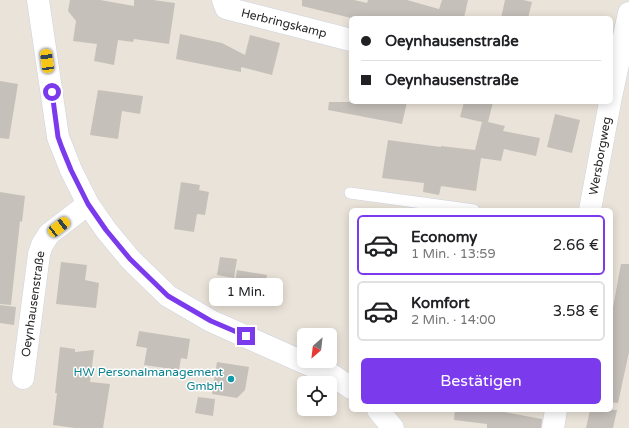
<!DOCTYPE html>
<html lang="de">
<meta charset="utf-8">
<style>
:root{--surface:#fff;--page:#f6f6f6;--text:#202124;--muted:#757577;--line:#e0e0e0;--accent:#7c3aed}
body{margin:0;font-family:"Varela Round",sans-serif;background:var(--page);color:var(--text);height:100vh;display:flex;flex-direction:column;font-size:15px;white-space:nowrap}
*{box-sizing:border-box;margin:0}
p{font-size:13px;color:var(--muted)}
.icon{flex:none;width:22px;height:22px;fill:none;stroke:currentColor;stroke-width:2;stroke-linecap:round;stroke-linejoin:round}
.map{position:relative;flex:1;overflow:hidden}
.drawer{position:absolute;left:349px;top:208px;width:264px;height:204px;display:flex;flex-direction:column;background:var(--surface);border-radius:6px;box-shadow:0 2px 10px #0003}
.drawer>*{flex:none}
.hud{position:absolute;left:349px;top:16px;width:264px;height:88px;border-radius:6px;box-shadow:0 2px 10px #0003;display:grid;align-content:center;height:88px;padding:0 12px;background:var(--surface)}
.needle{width:26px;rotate:208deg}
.tools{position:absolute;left:297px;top:328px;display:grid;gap:8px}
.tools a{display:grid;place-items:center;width:40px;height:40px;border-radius:6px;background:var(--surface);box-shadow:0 2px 10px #0003;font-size:20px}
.end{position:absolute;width:18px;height:18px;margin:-9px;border:5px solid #7c3aed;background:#fff;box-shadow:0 0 0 2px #fff}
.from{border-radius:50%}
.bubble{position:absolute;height:28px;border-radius:6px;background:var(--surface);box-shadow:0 2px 10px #0003;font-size:13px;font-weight:600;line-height:28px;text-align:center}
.car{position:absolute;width:12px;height:24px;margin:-12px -6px;border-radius:5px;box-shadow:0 0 3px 1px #0007;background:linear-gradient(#f5c518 24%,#345 0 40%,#f5c518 0 76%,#345 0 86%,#f5c518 0)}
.hud b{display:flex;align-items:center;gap:14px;height:38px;font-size:15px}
.hud b+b{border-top:1px solid var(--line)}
.hud i{width:10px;height:10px;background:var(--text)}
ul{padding:7px 0 0;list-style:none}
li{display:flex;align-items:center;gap:12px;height:60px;margin:0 8px 6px;padding:0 4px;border:2px solid var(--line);border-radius:6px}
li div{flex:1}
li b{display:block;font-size:15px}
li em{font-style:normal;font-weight:600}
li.on{border-color:var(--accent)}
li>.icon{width:36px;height:36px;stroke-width:1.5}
.button{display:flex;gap:8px;margin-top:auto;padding:8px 12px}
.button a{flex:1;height:46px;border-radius:6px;background:var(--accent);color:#fff;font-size:16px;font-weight:600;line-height:46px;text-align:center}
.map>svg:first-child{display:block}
.building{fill:#c5c0b9}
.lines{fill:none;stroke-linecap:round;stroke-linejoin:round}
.lane-casing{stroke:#ced2e1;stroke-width:12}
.street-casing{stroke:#ced2e1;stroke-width:23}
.lane{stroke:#fff;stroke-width:11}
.street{stroke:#fff;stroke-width:22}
.route{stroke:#7c3aed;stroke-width:5}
.culture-dot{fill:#0f9aa8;stroke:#fff;stroke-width:1.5}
.labels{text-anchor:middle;stroke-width:3;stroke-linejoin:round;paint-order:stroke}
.street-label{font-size:12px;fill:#282828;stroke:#fff}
.culture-label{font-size:12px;fill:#0d838f;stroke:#fff;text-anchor:end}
</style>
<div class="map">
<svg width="629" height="428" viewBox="0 0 629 428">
<rect width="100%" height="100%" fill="#eae3d9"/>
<!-- building -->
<path class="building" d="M70,0H100L134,6V0H153L175,3L169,44L134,39L133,42L118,40L114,65L94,61L97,44L73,41L76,21L68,11Z
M302,0H354L367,3L368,0H407L439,9L442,0H468L464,18H351L302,6Z
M505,0H523L532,2L528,18H501Z
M180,34L222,43L245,55L250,35L280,43L272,75L241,67V72L176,59Z
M0,81L18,84L9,139L0,138Z
M98,90L143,96L140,114L122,111L118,139L90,135Z
M329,102H407L402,124L328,110Z
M464,102H493L488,122L505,126L503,131L540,138L536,156L504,149L501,161L481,158L476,191L441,186L439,195L423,192L424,183L382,178L388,140L441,147V146L475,150L482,122L460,117Z
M555,114L580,120L572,153L547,147Z
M181,182L200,185L199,190L209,192L205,215L197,214L194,232L174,229Z
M0,192L25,196L22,222L20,221L11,305L0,304Z
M220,257L237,259L234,278L217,275Z
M61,262L87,265L85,280L99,283L96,308L56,304Z
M621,264H629V352L618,403L611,402V318Z
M237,270L267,275L263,299L233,294Z
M0,305L16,307L14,325L0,323Z
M139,331L190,339L187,359L181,358L179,370L144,365L147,348L136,346Z
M60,347L75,349V352L94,350L90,382L110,384L103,428H75L53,425L57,393H55Z
M217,362L249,367L245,390L237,398L212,394Z
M198,397L215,399L213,416L195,413Z
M455,410H493L542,419L541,428H487V424L454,420Z
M590,410H617L613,428H586Z"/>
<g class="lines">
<defs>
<path id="lane" d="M350,193L474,210"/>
<path id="street" d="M38,0L58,137L71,170L88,204L106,230L130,259L168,296L211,321L332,375L351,388
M223,0L226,8L351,40
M611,97L629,13
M590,210L610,102
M23,378L39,254L42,245L49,234L88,204
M378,410L393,428
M553,428L556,410"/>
</defs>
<!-- lane casing -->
<use href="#lane" class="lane-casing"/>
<!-- street casing -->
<use href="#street" class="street-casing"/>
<!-- lane -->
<use href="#lane" class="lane"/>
<!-- street -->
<use href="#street" class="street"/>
</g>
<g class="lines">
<!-- route -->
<path class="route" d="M52,92L58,137L62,148L71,170L88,204L106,230L130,259L168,296L211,321L246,336"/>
</g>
<!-- markers -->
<circle class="culture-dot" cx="231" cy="379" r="4"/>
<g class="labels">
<!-- street labels -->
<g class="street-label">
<text transform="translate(284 23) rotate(14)" y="4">Herbringskamp</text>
<text transform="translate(600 156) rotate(-80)" y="4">Wersborgweg</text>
<text transform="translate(33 304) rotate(-82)" y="4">Oeynhausenstraße</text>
</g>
<!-- culture labels -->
<g class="culture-label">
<text x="223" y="376">HW Personalmanagement<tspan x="223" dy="14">GmbH</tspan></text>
</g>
</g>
</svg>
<div class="tools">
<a><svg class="needle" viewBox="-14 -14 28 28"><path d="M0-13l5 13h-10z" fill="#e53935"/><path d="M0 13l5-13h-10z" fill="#757577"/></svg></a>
<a><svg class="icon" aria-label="locate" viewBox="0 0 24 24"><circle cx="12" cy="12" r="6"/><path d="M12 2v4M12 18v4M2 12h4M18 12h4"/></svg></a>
</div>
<i class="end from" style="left:52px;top:92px"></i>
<i class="end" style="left:246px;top:336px"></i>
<div class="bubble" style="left:209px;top:278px;width:74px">1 Min.</div>
<i class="car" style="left:47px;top:61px;rotate:352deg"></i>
<i class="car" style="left:59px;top:227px;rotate:52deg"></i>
<div class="hud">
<b><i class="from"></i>Oeynhausenstraße</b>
<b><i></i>Oeynhausenstraße</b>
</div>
<section class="drawer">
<ul>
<li class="on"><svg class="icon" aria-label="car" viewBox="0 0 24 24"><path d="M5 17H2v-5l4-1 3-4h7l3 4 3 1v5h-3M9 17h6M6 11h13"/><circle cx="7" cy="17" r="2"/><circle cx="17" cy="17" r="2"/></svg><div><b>Economy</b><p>1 Min. · 13:59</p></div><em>2.66 €</em></li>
<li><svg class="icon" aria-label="car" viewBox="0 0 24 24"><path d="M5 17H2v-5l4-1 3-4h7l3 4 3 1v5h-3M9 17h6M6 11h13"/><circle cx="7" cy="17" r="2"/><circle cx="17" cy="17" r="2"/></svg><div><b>Komfort</b><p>2 Min. · 14:00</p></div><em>3.58 €</em></li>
</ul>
<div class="button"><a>Bestätigen</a></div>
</section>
</div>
